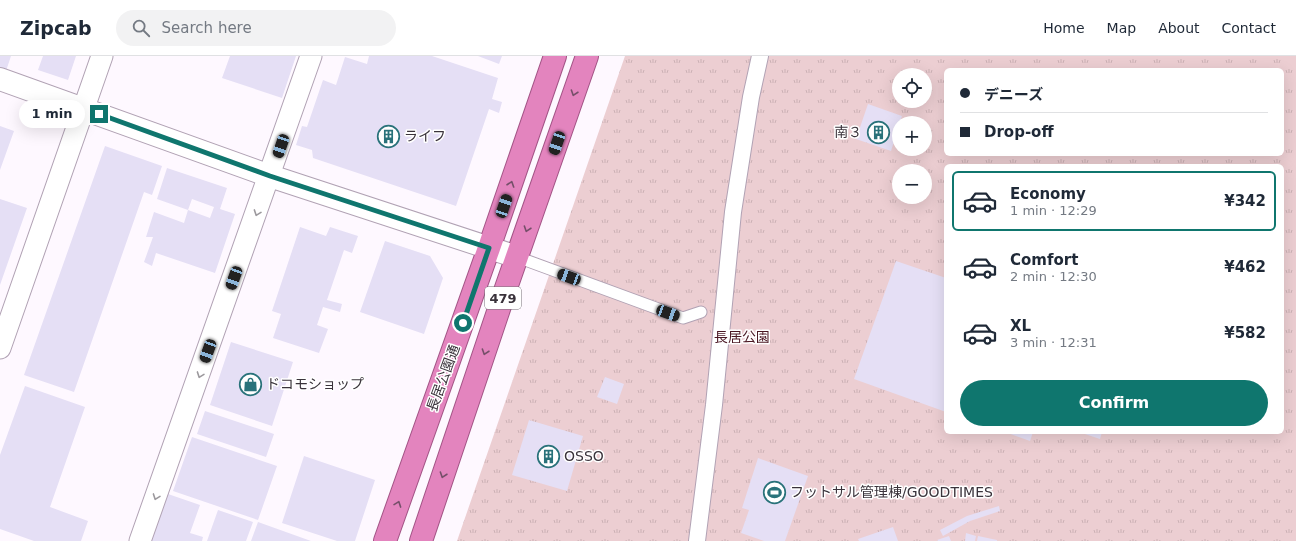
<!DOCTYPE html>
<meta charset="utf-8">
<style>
:root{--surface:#fff;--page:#f2f2f3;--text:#1f2937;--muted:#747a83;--line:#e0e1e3;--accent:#0f766e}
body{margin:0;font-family:"DejaVu Sans","Noto Sans JP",sans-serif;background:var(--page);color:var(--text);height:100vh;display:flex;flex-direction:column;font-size:15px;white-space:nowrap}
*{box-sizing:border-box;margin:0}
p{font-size:13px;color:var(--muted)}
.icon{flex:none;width:22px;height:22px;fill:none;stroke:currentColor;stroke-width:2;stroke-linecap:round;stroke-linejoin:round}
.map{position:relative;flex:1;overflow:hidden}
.panel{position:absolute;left:944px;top:108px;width:340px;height:270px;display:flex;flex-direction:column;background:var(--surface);border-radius:6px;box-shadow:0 4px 16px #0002}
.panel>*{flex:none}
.hud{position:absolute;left:944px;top:12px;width:340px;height:88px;border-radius:6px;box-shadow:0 4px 16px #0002;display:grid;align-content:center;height:88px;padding:0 16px;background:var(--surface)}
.controls{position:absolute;left:892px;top:12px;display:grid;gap:8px}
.controls a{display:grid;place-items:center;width:40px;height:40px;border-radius:50%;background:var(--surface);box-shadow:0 4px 16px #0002;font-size:20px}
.end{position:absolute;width:18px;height:18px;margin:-9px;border:5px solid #0f766e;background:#fff;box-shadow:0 0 0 2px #fff}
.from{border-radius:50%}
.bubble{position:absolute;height:28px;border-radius:14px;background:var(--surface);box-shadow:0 4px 16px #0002;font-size:13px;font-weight:700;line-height:28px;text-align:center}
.car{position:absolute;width:12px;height:24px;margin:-12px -6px;border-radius:5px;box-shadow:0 0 3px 1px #0007;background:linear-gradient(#222 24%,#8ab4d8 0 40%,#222 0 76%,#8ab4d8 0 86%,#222 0)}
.hud b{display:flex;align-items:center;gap:14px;height:38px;font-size:15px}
.hud b+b{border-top:1px solid var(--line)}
.hud i{width:10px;height:10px;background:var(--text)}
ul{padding:7px 0 0;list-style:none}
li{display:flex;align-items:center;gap:12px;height:60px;margin:0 8px 6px;padding:0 8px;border:2px solid transparent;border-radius:6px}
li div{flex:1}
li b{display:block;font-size:15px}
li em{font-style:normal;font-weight:700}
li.on{border-color:var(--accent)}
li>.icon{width:36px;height:36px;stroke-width:1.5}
.button{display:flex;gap:8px;margin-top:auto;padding:8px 16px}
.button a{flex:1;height:46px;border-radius:24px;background:var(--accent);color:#fff;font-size:16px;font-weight:700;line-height:46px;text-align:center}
header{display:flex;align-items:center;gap:24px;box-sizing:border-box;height:56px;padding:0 20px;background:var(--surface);border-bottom:1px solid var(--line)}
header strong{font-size:19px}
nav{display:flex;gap:22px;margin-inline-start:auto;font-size:14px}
.search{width:280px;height:36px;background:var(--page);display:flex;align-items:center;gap:10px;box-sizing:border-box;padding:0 14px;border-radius:22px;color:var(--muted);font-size:15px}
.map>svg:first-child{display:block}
.park{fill:url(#park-tufts);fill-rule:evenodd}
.building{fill:#e5dff5;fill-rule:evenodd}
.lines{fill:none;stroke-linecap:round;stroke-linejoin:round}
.service-casing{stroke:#b1a2b4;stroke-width:13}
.pedestrian-casing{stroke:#b1a2b4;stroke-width:18}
.minor-casing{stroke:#b1a2b4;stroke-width:23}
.tertiary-casing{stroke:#b1a2b4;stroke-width:24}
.trunk-casing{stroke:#a35486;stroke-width:24}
.service{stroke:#fff;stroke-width:11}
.pedestrian{stroke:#fff;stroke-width:16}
.minor{stroke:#fff;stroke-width:21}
.tertiary{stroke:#fff;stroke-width:22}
.trunk{stroke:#e384be;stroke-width:22}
.oneway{stroke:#754f69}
.oneway2{stroke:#9c999d}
.route{stroke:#0f766e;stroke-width:5}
.labels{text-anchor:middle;stroke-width:3;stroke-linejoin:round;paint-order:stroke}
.shield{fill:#fff;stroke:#757076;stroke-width:1}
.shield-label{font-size:13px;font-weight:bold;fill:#3a333b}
.poi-label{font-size:14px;fill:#3a333b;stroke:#fff;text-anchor:start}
.park-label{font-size:14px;fill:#4a1723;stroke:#fff}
.street-label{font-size:14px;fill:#3a333b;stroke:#fff}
</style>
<header>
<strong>Zipcab</strong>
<div class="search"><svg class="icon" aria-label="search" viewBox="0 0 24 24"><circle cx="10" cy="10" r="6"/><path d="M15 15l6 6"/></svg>Search here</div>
<nav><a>Home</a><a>Map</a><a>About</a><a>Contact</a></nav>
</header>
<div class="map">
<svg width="1296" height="485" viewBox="0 0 1296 485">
<defs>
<pattern id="park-tufts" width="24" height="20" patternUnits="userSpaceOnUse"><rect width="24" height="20" fill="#ecced2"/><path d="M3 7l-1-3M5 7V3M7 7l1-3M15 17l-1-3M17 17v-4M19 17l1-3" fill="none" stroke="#cbb1b5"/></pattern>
</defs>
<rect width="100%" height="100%" fill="#fef8ff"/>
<!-- park -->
<path class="park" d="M625,0H1296V485H457ZM946,14H1282V98H946ZM899,19H925V45H899ZM899,67H925V93H899ZM946,110H1282V376H946ZM899,115H925V141H899Z"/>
<!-- building -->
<path class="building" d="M0,0H11L6,15L0,13Z
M43,0H76L68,24L38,14Z
M230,0H296L282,42L222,22Z
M369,0H432L498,22L492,43L502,46L499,57L489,53L456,150L313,102L312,94L296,89L302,70L307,71L323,24L336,29L345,1L367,8Z
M478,0H502L499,8Z
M868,48L902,60L891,95L856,83Z
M0,70L14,75L0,114Z
M105,90L162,110L152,139L144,136L74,336L24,319Z
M167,112L227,132L220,153L235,158L215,217L156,197L152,210L144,206L153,181H146L154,156L184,167L188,154L157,143ZM192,143L214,151L210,162L188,154Z
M0,143L27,152L0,229Z
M300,171L326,180L330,171L358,180L352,197L344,194L327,244L342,248L340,256L323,251L317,269L328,273L319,297L273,282L281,258L272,255Z
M385,185L430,200L443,222L424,278L360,256Z
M896,205L946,222V356L854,323Z
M231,286L293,306L272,370L210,349Z
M605,321L624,328L617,348L597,341Z
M25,330L85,351L50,451L88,465L81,485H34L0,473V399Z
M205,355L274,378L266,401L197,378Z
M529,364L583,380L567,435L512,419Z
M1005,376H1033L1030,385Z
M1079,376H1102L1100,383Z
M192,381L277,410L258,464L173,435Z
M304,400L375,424L355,485H337L282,467Z
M758,402L808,420L785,485H764L741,477L749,454L742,452Z
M168,438L200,449L190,477L203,481L202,485H151Z
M999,450L1000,455L970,465L943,480L940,474L967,460Z
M218,454L253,466L246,485H207Z
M258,466L311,485H251Z
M893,471L898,485H859L858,483Z
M966,477L976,480L975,485H965Z
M949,480L951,485H938L937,484Z
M978,480L997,484V485H977Z"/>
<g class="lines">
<defs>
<path id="service" d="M517,201L683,262L701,256"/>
<path id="pedestrian" d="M697,485L714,349L733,156L751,41L760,0"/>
<path id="minor" d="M0,292L102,0
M140,485L311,0"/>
<path id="tertiary" d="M0,23L270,120L517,201"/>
<path id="trunk" d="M385,485L489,192L555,0
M421,485L506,232L587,0"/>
</defs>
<!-- service casing -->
<use href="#service" class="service-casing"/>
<!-- pedestrian casing -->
<use href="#pedestrian" class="pedestrian-casing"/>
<!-- minor casing -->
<use href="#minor" class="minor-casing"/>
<!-- tertiary casing -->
<use href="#tertiary" class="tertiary-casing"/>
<!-- trunk casing -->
<use href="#trunk" class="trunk-casing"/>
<!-- service -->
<use href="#service" class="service"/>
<!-- pedestrian -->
<use href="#pedestrian" class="pedestrian"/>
<!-- minor -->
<use href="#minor" class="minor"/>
<!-- tertiary -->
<use href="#tertiary" class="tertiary"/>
<!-- trunk -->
<use href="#trunk" class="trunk"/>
</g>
<!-- one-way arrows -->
<defs><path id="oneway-chevron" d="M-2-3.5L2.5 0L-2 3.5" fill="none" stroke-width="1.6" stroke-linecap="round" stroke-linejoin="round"/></defs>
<g class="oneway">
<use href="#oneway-chevron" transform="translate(574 37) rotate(109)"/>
<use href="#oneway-chevron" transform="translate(511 128) rotate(-71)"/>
<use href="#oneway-chevron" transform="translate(527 173) rotate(109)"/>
<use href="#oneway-chevron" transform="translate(485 296) rotate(109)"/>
<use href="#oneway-chevron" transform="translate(443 419) rotate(109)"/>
<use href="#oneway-chevron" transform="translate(398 448) rotate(-70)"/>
</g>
<g class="oneway2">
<use href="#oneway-chevron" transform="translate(257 157) rotate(110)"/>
<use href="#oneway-chevron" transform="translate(200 319) rotate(110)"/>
<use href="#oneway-chevron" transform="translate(156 441) rotate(110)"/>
</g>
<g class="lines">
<!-- route -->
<path class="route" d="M99,58L270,120L489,192L463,267"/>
</g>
<!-- icons -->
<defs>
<symbol id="building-ring" viewBox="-11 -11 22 22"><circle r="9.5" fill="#fff" stroke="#29727a" stroke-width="1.5"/><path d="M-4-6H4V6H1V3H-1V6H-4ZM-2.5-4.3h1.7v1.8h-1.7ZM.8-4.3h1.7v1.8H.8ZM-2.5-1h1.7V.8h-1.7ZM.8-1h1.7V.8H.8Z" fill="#29727a"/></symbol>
<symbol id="shop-ring" viewBox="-11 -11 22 22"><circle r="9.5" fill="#fff" stroke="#29727a" stroke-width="1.5"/><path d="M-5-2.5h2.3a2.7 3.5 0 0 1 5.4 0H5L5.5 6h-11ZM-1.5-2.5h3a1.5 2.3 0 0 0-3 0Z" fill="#29727a"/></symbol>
<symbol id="stadium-ring" viewBox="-11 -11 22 22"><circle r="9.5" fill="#fff" stroke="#29727a" stroke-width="1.5"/><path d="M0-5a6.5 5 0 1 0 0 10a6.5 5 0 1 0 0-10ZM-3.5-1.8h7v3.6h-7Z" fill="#29727a"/></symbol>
</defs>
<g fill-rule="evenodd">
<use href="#building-ring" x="866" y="64" width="25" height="25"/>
<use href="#building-ring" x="376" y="68" width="25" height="25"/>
<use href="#shop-ring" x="238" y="316" width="25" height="25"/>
<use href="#building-ring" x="536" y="388" width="25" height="25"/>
<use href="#stadium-ring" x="762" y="424" width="25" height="25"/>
</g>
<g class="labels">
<!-- shield labels -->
<rect class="shield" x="485" y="231" width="36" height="22" rx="3"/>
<g class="shield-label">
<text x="503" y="247">479</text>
</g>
<!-- poi labels -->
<g class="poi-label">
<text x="862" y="81" text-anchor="end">南３</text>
<text x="404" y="85">ライフ</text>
<text x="266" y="333">ドコモショップ</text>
<text x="564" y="405">OSSO</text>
<text x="790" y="441">フットサル管理棟/GOODTIMES</text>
</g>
<!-- park labels -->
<g class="park-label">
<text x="742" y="286">長居公園</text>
</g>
<!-- street labels -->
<g class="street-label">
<text transform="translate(443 322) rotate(-70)" y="5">長居公園通</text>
</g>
</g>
</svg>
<div class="controls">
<a><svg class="icon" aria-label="locate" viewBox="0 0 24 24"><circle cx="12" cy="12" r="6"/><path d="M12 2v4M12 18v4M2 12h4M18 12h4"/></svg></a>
<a>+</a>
<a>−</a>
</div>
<i class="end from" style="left:463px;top:267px"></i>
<i class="end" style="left:99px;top:58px"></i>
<div class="bubble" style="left:19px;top:44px;width:66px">1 min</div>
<i class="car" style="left:557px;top:87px;rotate:199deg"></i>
<i class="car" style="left:281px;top:90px;rotate:199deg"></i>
<i class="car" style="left:504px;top:150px;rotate:19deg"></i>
<i class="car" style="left:569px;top:221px;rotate:290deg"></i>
<i class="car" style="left:234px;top:222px;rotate:200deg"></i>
<i class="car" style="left:668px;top:257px;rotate:110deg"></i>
<i class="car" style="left:208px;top:295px;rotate:200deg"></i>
<div class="hud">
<b><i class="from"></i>デニーズ</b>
<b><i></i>Drop-off</b>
</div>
<section class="panel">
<ul>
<li class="on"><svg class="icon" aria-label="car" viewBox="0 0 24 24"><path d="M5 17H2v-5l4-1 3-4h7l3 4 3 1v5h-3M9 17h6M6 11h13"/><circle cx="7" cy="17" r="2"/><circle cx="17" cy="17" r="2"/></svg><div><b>Economy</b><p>1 min · 12:29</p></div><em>¥342</em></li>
<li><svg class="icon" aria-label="car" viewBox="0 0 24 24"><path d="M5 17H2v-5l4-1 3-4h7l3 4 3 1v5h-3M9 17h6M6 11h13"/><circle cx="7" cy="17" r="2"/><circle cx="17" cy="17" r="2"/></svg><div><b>Comfort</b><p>2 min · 12:30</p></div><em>¥462</em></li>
<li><svg class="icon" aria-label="car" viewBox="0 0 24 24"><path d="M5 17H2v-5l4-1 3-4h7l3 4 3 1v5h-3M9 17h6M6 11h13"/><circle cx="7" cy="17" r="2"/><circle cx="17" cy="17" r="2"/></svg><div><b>XL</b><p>3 min · 12:31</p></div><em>¥582</em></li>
</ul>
<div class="button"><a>Confirm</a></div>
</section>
</div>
